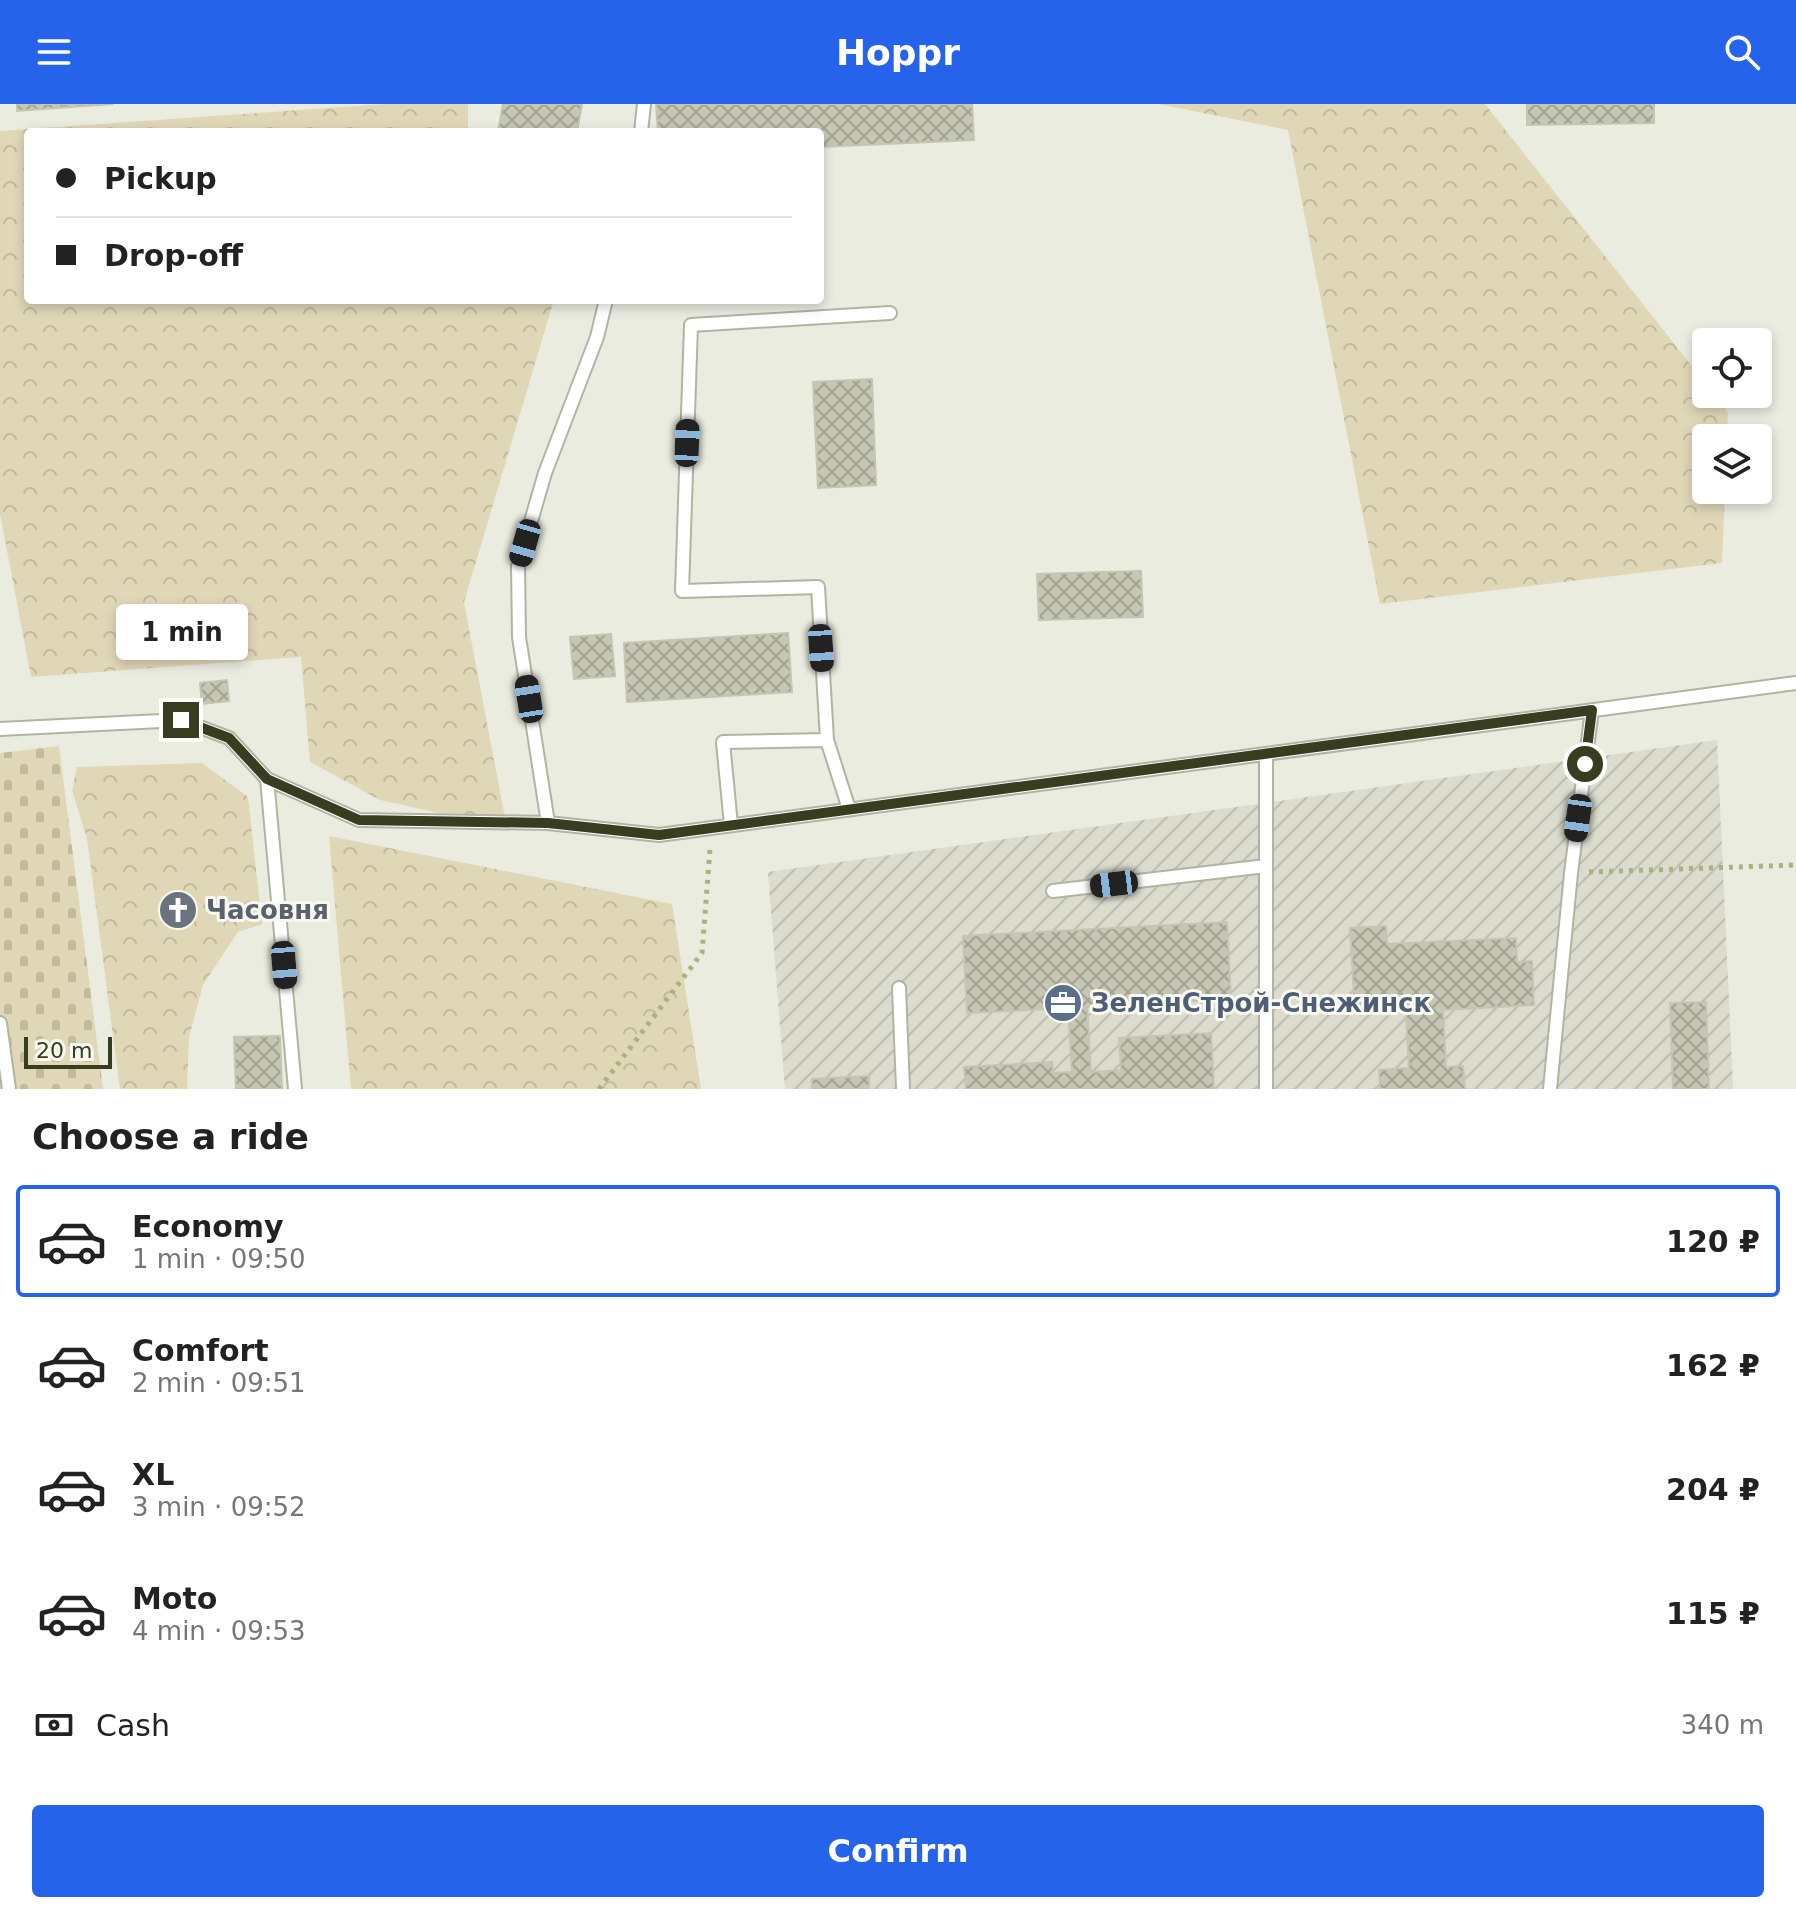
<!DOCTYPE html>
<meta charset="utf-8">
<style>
:root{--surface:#fff;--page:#f6f6f6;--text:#222;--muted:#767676;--line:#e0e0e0;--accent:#2563eb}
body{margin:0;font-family:"DejaVu Sans",sans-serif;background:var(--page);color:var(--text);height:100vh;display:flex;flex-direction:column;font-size:30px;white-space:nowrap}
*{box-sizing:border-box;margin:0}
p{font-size:26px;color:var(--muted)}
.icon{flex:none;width:44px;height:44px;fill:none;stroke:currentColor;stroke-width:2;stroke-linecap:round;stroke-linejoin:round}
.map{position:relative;height:985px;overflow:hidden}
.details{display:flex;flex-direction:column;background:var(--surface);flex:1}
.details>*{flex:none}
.top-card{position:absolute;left:24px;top:24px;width:800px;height:176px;border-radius:8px;box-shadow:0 4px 12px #0003;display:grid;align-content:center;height:176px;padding:0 32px;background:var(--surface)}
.fabs{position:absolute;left:1692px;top:224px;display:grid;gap:16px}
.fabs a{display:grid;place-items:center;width:80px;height:80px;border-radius:8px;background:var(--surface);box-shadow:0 4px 12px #0003;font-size:40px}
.scale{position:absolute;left:24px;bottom:20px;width:88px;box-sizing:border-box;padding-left:8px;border:4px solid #363e1f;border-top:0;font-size:22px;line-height:28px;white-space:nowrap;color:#363e1f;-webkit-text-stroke:6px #f8f9f1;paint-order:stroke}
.end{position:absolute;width:36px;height:36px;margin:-18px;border:10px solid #363e1f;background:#fff;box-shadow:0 0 0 4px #fff}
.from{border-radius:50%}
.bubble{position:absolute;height:56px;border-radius:8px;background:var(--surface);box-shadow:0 4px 12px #0003;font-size:26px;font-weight:700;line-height:56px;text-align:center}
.car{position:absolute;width:24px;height:48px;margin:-24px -12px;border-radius:10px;box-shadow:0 0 6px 2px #0007;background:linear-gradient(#222 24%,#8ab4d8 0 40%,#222 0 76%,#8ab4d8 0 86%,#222 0)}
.top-card b{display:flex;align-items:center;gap:28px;height:76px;font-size:30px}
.top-card b+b{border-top:2px solid var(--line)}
.top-card i{width:20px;height:20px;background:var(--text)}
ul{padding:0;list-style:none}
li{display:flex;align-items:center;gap:24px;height:112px;margin:0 16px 12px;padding:0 16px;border:4px solid transparent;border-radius:8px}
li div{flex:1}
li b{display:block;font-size:30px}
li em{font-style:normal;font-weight:700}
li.current{border-color:var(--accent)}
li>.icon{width:72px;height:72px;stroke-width:1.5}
h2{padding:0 32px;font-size:36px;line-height:96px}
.pay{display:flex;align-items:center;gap:20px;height:88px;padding:0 32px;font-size:30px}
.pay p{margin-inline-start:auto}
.primary-button{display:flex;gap:16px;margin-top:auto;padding:16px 32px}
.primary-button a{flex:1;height:92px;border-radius:8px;background:var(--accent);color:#fff;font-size:32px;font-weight:700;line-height:92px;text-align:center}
header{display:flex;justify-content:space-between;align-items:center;height:104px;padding:0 32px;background:var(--accent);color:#fff;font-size:36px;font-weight:700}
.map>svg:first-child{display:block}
.industrial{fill:url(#industrial-furrows)}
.forest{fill:url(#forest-crowns)}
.cemetery{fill:url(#cemetery-stones)}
.building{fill:url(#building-cross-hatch);stroke:#c4c6b2;stroke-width:2}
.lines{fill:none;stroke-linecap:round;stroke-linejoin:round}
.service-casing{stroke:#b1b4a2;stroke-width:16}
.path{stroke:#a8b37d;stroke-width:5;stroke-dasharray:4 6;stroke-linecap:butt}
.service{stroke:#fff;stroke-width:12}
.route{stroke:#363e1f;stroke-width:10}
.labels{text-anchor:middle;stroke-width:6;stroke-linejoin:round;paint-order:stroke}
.worship-label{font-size:26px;font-weight:bold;fill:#5b616d;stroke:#f8f9f1;text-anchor:start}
.service-label{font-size:26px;font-weight:bold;fill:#4e5e75;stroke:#f8f9f1;text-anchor:start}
</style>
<header><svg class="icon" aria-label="menu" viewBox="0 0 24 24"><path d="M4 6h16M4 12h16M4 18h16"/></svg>Hoppr<svg class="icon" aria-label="search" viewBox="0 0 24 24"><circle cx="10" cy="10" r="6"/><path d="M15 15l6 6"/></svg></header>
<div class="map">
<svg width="1796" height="985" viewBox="0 0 1796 985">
<defs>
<pattern id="industrial-furrows" width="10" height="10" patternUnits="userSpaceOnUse" patternTransform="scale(2)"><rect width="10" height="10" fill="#dbdcce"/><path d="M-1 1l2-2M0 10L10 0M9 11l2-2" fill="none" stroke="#bdbeb0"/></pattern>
<pattern id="forest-crowns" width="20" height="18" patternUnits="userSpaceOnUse" patternTransform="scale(2)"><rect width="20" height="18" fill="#e0d7b7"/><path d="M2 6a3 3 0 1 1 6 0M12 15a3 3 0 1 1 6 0" fill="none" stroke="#c1ba9d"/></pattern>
<pattern id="cemetery-stones" width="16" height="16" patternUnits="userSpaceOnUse" patternTransform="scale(2)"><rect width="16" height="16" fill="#e0d7b7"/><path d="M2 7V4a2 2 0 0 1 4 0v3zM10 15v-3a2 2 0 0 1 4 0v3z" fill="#c1ba9d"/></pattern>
<pattern id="building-cross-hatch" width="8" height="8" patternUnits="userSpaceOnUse" patternTransform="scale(2)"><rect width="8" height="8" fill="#c6c7b5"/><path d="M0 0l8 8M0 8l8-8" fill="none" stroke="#a2a393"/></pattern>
</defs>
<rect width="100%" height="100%" fill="#ebece0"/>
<!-- industrial -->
<path class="industrial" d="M1717,636L1733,985H785L768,768Z"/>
<!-- forest -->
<path class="forest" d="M385,0H468V28H28V196H554L464,498L507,724L380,696L310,658L301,553L31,573L0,410V27Z
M1158,0H1485L1706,280V290H1714L1728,309L1727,334H1706V386H1725L1722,459L1380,500L1288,26Z
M202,659L248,693L262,820L238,828L203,881L189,933L187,985H120L87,735L72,686L77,663Z
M329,732L672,800L701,985H351Z"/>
<!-- cemetery -->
<path class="cemetery" d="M59,642L103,985H0V649Z"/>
<!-- building -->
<path class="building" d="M17,0H113L17,7Z
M503,0H582L577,28H498Z
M656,0H972L974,36L820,43V28H658Z
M1527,0H1654V19L1527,21Z
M872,275L876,381L818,384L813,278Z
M1141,467L1143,513L1039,516L1037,470Z
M788,529L792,588L627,598L624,539Z
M611,530L615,572L574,575L570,533Z
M227,576L229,597L202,600L200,579Z
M1227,818L1231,895L1087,903L1091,968L1121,966L1119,934L1211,929L1214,985H966L964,963L1052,958L1053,969L1072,968L1068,904L967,909L963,832Z
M1386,822L1387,840L1516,834L1517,858L1532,857L1534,901L1443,906L1446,963L1463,962L1465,985H1380L1379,966L1409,964L1406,908L1355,910L1350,824Z
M1706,898L1709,985H1673L1670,899Z
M280,932L282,985H236L234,933Z
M869,972V985H812V975Z"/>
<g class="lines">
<defs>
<path id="service" d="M641,28L644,0
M0,625L181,616L229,634L267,675L359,716L548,719L659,731L1796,579
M827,636L818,483L682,487L691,221L890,209
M1266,650V985
M267,675L295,985
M548,719L519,533L518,462L545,369L597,233L606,196
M731,721L723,638L827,636L849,705
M1053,787L1266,762
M899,884L903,985
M0,919L9,985
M1550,985L1571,769L1592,606"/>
</defs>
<!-- service casing -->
<use href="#service" class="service-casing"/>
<!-- path -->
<path class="path" d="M1589,768L1796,761
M599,985L702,849L710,745"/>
<!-- service -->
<use href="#service" class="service"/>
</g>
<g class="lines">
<!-- route -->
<path class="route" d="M181,616L229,634L267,675L359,716L548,719L659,731L1592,606L1585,660"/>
</g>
<!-- icons -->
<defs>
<symbol id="church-disc" viewBox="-11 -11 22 22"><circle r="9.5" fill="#6b7280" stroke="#f8f9f1"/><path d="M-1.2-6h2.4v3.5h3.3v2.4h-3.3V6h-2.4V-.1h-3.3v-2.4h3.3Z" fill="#fff"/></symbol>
<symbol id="office-disc" viewBox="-11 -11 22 22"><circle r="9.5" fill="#5c6f8a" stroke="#f8f9f1"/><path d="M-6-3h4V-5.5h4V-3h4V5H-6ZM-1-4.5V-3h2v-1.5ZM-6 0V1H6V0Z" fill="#fff"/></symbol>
</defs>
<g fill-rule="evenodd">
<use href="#church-disc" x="156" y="784" width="44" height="44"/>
<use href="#office-disc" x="1041" y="877" width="44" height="44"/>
</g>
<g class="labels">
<!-- worship labels -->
<g class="worship-label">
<text x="206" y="815">Часовня</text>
</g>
<!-- service labels -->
<g class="service-label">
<text x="1091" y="908">ЗеленСтрой-Снежинск</text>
</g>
</g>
</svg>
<div class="fabs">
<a><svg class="icon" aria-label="locate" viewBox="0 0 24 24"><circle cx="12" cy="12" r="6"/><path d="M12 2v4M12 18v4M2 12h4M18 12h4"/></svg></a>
<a><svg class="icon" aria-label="layers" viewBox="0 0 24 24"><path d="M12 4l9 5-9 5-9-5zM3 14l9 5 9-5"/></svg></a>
</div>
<div class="scale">20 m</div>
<i class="end from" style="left:1585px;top:660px"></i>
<i class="end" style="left:181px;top:616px"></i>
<div class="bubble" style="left:116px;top:500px;width:132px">1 min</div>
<i class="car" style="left:687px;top:339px;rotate:2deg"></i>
<i class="car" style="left:525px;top:439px;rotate:196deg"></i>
<i class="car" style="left:821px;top:544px;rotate:176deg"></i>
<i class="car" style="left:529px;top:595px;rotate:351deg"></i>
<i class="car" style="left:1578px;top:714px;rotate:188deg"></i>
<i class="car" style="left:1114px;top:780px;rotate:263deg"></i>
<i class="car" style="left:284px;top:861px;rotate:175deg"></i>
<div class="top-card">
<b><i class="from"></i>Pickup</b>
<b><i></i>Drop-off</b>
</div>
</div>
<section class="details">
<h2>Choose a ride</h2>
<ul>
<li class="current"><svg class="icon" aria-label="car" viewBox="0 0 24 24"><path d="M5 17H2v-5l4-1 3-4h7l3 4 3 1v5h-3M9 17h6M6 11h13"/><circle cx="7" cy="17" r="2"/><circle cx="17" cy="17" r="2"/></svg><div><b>Economy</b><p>1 min · 09:50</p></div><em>120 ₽</em></li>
<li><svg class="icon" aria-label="car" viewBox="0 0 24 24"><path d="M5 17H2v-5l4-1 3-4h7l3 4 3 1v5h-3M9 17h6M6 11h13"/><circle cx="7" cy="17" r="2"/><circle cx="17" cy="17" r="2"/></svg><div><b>Comfort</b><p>2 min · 09:51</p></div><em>162 ₽</em></li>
<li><svg class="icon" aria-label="car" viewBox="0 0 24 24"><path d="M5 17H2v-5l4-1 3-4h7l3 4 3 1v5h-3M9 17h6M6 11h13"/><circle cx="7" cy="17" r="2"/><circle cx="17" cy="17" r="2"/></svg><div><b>XL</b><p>3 min · 09:52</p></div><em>204 ₽</em></li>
<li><svg class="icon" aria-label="car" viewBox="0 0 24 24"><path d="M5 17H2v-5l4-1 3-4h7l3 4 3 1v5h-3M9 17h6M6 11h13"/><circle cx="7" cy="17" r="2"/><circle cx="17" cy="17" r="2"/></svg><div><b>Moto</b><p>4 min · 09:53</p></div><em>115 ₽</em></li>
</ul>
<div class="pay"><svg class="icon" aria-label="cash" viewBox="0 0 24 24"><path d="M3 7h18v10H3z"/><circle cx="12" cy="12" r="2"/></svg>Cash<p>340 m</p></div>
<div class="primary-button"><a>Confirm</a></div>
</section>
